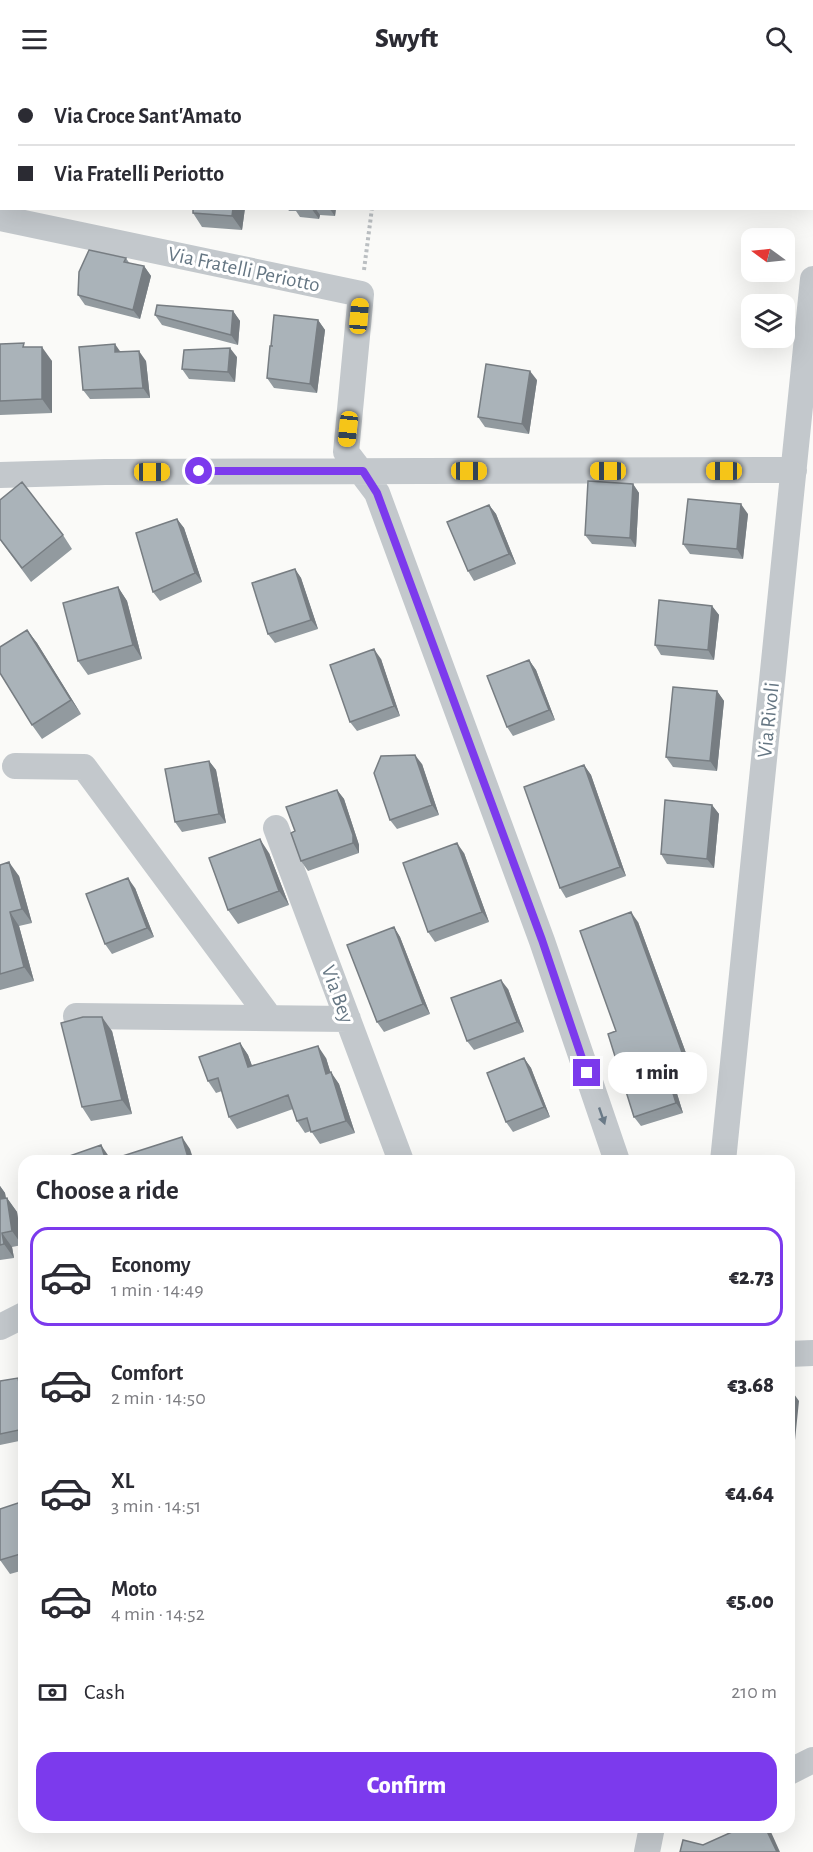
<!DOCTYPE html>
<meta charset="utf-8">
<style>
:root{--surface:#fff;--page:#f7f7f7;--text:#2b2b33;--muted:#7c7c81;--line:#e1e1e2;--accent:#7c3aed}
body{margin:0;font-family:"Alegreya Sans",sans-serif;background:var(--page);color:var(--text);height:100vh;display:flex;flex-direction:column;font-size:22px;white-space:nowrap}
*{box-sizing:border-box;margin:0}
p{font-size:20px;color:var(--muted)}
.icon{flex:none;width:33px;height:33px;fill:none;stroke:currentColor;stroke-width:2;stroke-linecap:round;stroke-linejoin:round}
.map{position:relative;flex:1;overflow:hidden}
.drawer{position:absolute;left:18px;top:1077px;width:777px;height:678px;display:flex;flex-direction:column;background:var(--surface);border-radius:18px;box-shadow:0 6px 24px #0002}
.drawer>*{flex:none}
.guide{position:absolute;left:0px;top:0px;width:813px;height:132px;box-shadow:0 6px 24px #0002;display:grid;align-content:center;height:132px;padding:0 18px;background:var(--surface)}
.needle{width:39px;rotate:285deg}
.controls{position:absolute;left:741px;top:150px;display:grid;gap:12px}
.controls a{display:grid;place-items:center;width:54px;height:54px;border-radius:12px;background:var(--surface);box-shadow:0 6px 24px #0002;font-size:30px}
.end{position:absolute;width:27px;height:27px;margin:-14px;border:8px solid #7c3aed;background:#fff;box-shadow:0 0 0 3px #fff}
.from{border-radius:50%}
.bubble{position:absolute;height:42px;border-radius:18px;background:var(--surface);box-shadow:0 6px 24px #0002;font-size:20px;font-weight:800;line-height:42px;text-align:center}
.car{position:absolute;width:18px;height:36px;margin:-18px -9px;border-radius:8px;box-shadow:0 0 4px 2px #0007;background:linear-gradient(#f5c518 24%,#345 0 40%,#f5c518 0 76%,#345 0 86%,#f5c518 0)}
.guide b{display:flex;align-items:center;gap:21px;height:57px;font-size:22px}
.guide b+b{border-top:2px solid var(--line)}
.guide i{width:15px;height:15px;background:var(--text)}
ul{padding:0;list-style:none}
li{display:flex;align-items:center;gap:18px;height:99px;margin:0 12px 9px;padding:0 6px;border:3px solid transparent;border-radius:18px}
li div{flex:1}
li b{display:block;font-size:22px}
li em{font-style:normal;font-weight:800}
li.active{border-color:var(--accent)}
li>.icon{width:54px;height:54px;stroke-width:1.5}
h2{padding:0 18px;font-size:27px;line-height:72px}
.pay{display:flex;align-items:center;gap:15px;height:66px;padding:0 18px;font-size:22px}
.pay p{margin-inline-start:auto}
.button{display:flex;gap:12px;margin-top:auto;padding:12px 18px}
.button a{flex:1;height:69px;border-radius:18px;background:var(--accent);color:#fff;font-size:24px;font-weight:800;line-height:69px;text-align:center}
header{display:flex;justify-content:space-between;align-items:center;height:78px;padding:0 18px;background:var(--surface);font-size:27px;font-weight:800}
.map>svg:first-child{display:block}
.lines{fill:none;stroke-linecap:round;stroke-linejoin:round}
.path{stroke:#bbbfc2;stroke-width:4;stroke-dasharray:3 3;stroke-linecap:butt}
.minor{stroke:#c3c8cc;stroke-width:26}
.wall{fill:#929a9f}
.shaded-wall{fill:#777d82}
.building{fill:#aab3b9;stroke:#777d82;stroke-width:1.5}
.oneway{fill:#6a7a87}
.route{stroke:#7c3aed;stroke-width:8}
.labels{text-anchor:middle;stroke-width:6;stroke-linejoin:round;paint-order:stroke}
.street-label{font-size:21px;fill:#657683;stroke:#fff}
</style>
<header><svg class="icon" aria-label="menu" viewBox="0 0 24 24"><path d="M4 6h16M4 12h16M4 18h16"/></svg>Swyft<svg class="icon" aria-label="search" viewBox="0 0 24 24"><circle cx="10" cy="10" r="6"/><path d="M15 15l6 6"/></svg></header>
<div class="map">
<svg width="813" height="1774" viewBox="0 0 813 1774">
<rect width="100%" height="100%" fill="#fafaf8"/>
<g class="lines">
<!-- path -->
<path class="path" d="M387,2V0
M364,192L372,130"/>
<!-- minor -->
<path class="minor" d="M0,140L361,216L346,374L377,415L542,863L617,1083
M0,397L105,394L794,392
M15,688L84,689L270,940
M276,750L401,1083
M76,938L348,941
M723,1083L813,201
M0,1249L24,1237
M789,1276L813,1275
M789,1694L813,1682
M647,1774L652,1749"/>
</g>
<!-- wall -->
<path class="wall" d="M0,35L2,37V89H0Z
M245,130L242,152L202,149L193,135Z
M287,130H336L335,138L320,137L319,141L300,139L296,133H289Z
M126,180L130,186L144,188L151,198L140,241L85,227L78,217Z
M233,233L240,243L238,267L162,247L155,237Z
M318,242L325,252L317,315L274,310L267,300Z
M0,266L26,269L52,283V335L0,337Z
M121,274L146,283L150,320L90,321L83,312Z
M237,279L235,304L189,301L182,291Z
M537,302L529,356L485,349L478,339Z
M633,406L639,415L636,469L592,466L585,457Z
M0,422L63,457L72,471L31,504L0,462Z
M489,427L496,436L516,486L474,503L468,493Z
M748,436L743,481L690,476L683,466Z
M177,441L184,450L202,504L160,523L153,514Z
M295,491L301,500L318,551L275,565L268,556Z
M118,509L127,523L142,581L88,597L78,583Z
M712,528L719,537L714,582L661,577L655,567Z
M27,552L37,565L81,636L42,661L32,647Z
M381,581L400,638L357,653L350,644Z
M529,582L536,592L555,642L513,658L507,649Z
M717,613L724,623L717,693L673,689L666,679Z
M209,683L216,692L226,745L182,754L175,744Z
M422,686L439,737L397,751L390,742Z
M584,687L591,697L626,798L566,820L560,810Z
M337,712L344,721L359,767V775L308,793L301,783L295,753Z
M712,727L719,736L714,790L667,786L661,776Z
M269,775L289,827L238,846L228,832Z
M464,775L489,844L435,864L428,854Z
M0,787L19,798L32,845L19,848L34,903L0,912Z
M135,810L154,859L112,876L105,866Z
M638,844L690,986L670,993L683,1035L641,1048L634,1039L616,953Z
M394,849L400,859L430,936L384,954L377,944Z
M508,911L524,954L474,972L467,963Z
M112,953L132,1036L91,1043L82,1029Z
M240,965L248,977L252,988L326,980L330,994L339,1006L355,1055L320,1066L311,1053L305,1055L297,1043L293,1031L237,1051L229,1039L222,1013L216,1015L208,1003Z
M524,980L531,990L550,1039L513,1054L506,1044Z
M0,1108L5,1115L6,1120H7L17,1134L22,1167L12,1169L14,1180L0,1182Z
M18,1300L24,1308V1362L0,1367V1303Z
M24,1423V1492L10,1496L0,1482Z
M789,1622L793,1662L789,1663Z"/>
<!-- shaded-wall -->
<path class="shaded-wall" d="M233,130H245L242,152L232,138Z
M311,130H315L320,137L319,141Z
M329,130H336L335,138Z
M144,188L151,198L140,241L133,232Z
M233,233L240,243L238,267L231,257Z
M318,242L325,252L317,315L310,306Z
M115,266L122,276L115,274Z
M42,269L52,283V335L42,321Z
M230,270L237,279L235,304L228,294Z
M139,273L146,283L150,320L143,310Z
M530,293L537,302L529,356L522,346Z
M633,406L639,415L636,469L630,460Z
M741,426L748,436L743,481L737,471Z
M489,427L496,436L516,486L509,476Z
M177,441L184,450L202,504L195,495Z
M295,491L301,500L318,551L311,542Z
M118,509L127,523L142,581L133,567Z
M712,528L719,537L714,582L708,572Z
M27,552L37,565L81,636L71,622Z
M374,571L381,581L400,638L394,628Z
M529,582L536,592L555,642L549,632Z
M717,613L724,623L717,693L710,683Z
M415,677L422,686L439,737L432,727Z
M209,683L216,692L226,745L219,736Z
M584,687L591,697L626,798L620,789Z
M337,712L344,721L359,767V775L353,765Z
M712,727L719,736L714,790L707,781Z
M260,761L269,775L289,827L279,813Z
M457,765L464,775L489,844L482,834Z
M9,784L19,798L32,845L22,831Z
M128,800L135,810L154,859L147,850Z
M10,834L19,848L34,903L24,889Z
M631,834L638,844L690,986L683,977Z
M394,849L400,859L430,936L423,926Z
M501,902L508,911L524,954L517,944Z
M102,939L112,953L132,1036L122,1022Z
M240,965L248,977L257,1001L248,989Z
M318,968L326,980L335,1008L326,996Z
M524,980L531,990L550,1039L544,1029Z
M663,983L670,993L683,1035L676,1025Z
M331,994L339,1006L355,1055L346,1043Z
M182,1059L190,1071L194,1083H189Z
M101,1067L110,1080L111,1083H106Z
M0,1108L5,1115L8,1135L0,1124Z
M7,1120L17,1134L22,1167L12,1153Z
M2,1155L12,1169L14,1180L4,1166Z
M18,1300L24,1308V1327Z
M789,1309L799,1323L789,1421Z
M789,1622L793,1662L789,1656Z
M765,1749H767L771,1754L780,1774H777Z"/>
<!-- building -->
<path class="building" d="M0,39H2V77H0Z
M193,130H233L232,138L193,135Z
M89,172L126,180L124,184L144,188L133,232L78,217L79,194Z
M157,227L233,233L231,257L155,237Z
M274,237L318,242L310,306L267,300L270,268H273H271Z
M24,265L23,269H42V321L0,323V266Z
M115,266V274L139,273L143,310L83,312L79,269Z
M230,270L228,294L182,291L184,272Z
M486,286L530,293L522,346L478,339Z
M588,403L633,406L630,460L585,457Z
M22,404L63,457L22,490L0,461V422Z
M688,421L741,426L737,471L683,466Z
M489,427L509,476L468,493L447,444Z
M177,441L195,495L153,514L136,455Z
M295,491L311,542L268,556L252,505Z
M118,509L133,567L78,583L63,525Z
M659,522L712,528L708,572L655,567Z
M27,552L71,622L32,647L0,595V569Z
M374,571L394,628L350,644L330,587Z
M529,582L549,632L507,649L487,598Z
M673,609L717,613L710,683L666,679Z
M415,677L432,727L390,742L374,695L381,678Z
M209,683L219,736L175,744L165,691Z
M584,687L620,789L560,810L524,709Z
M337,712L353,757V765L301,783L291,755L295,753L286,729Z
M665,722L712,727L707,781L661,776Z
M260,761L279,813L228,832L209,780Z
M457,765L482,834L428,854L403,785Z
M9,784L22,831L10,834L24,889L0,896V787Z
M128,800L147,850L105,866L86,816Z
M631,834L683,977L663,983L676,1025L634,1039L608,956L616,953L580,853Z
M394,849L423,926L377,944L347,867Z
M501,902L517,944L467,963L451,920Z
M83,939H102L122,1022L82,1029L61,945Z
M240,965L248,989L318,968L326,996L331,994L346,1043L311,1054L307,1040L297,1043L288,1017L229,1039L218,1000L208,1003L199,979Z
M524,980L544,1029L506,1044L487,995Z
M182,1059L189,1083H107Z
M101,1067L106,1083H59L58,1082Z
M571,1079L572,1083H560Z
M7,1120L12,1153L2,1155L4,1166L0,1167V1121Z
M18,1300L24,1327V1351L0,1356V1303Z
M24,1423V1475L0,1482V1431Z
M743,1749H765L777,1774H680L683,1762L703,1767Z"/>
<!-- one-way arrows -->
<defs><path id="oneway-solid" d="M-6-.8H1V-3.2L6.5 0L1 3.2V.8H-6Z" transform="scale(1.5)"/></defs>
<use class="oneway" href="#oneway-solid" transform="translate(602 1038) rotate(71)"/>
<g class="lines">
<!-- route -->
<path class="route" d="M199,393H363L377,415L542,862L587,995"/>
</g>
<g class="labels">
<!-- street labels -->
<g class="street-label">
<text transform="translate(244 191) rotate(12)" y="7">Via Fratelli Periotto</text>
<text transform="translate(768 642) rotate(-84)" y="7">Via Rivoli</text>
<text transform="translate(338 916) rotate(70)" y="7">Via Bey</text>
</g>
</g>
</svg>
<div class="controls">
<a><svg class="needle" viewBox="-14 -14 28 28"><path d="M0-13l5 13h-10z" fill="#e53935"/><path d="M0 13l5-13h-10z" fill="#7c7c81"/></svg></a>
<a><svg class="icon" aria-label="layers" viewBox="0 0 24 24"><path d="M12 4l9 5-9 5-9-5zM3 14l9 5 9-5"/></svg></a>
</div>
<i class="end from" style="left:199px;top:393px"></i>
<i class="end" style="left:587px;top:995px"></i>
<div class="bubble" style="left:608px;top:974px;width:99px">1 min</div>
<i class="car" style="left:359px;top:238px;rotate:5deg"></i>
<i class="car" style="left:348px;top:351px;rotate:186deg"></i>
<i class="car" style="left:469px;top:393px;rotate:90deg"></i>
<i class="car" style="left:608px;top:393px;rotate:270deg"></i>
<i class="car" style="left:724px;top:393px;rotate:270deg"></i>
<i class="car" style="left:152px;top:394px;rotate:90deg"></i>
<div class="guide">
<b><i class="from"></i>Via Croce Sant'Amato</b>
<b><i></i>Via Fratelli Periotto</b>
</div>
<section class="drawer">
<h2>Choose a ride</h2>
<ul>
<li class="active"><svg class="icon" aria-label="car" viewBox="0 0 24 24"><path d="M5 17H2v-5l4-1 3-4h7l3 4 3 1v5h-3M9 17h6M6 11h13"/><circle cx="7" cy="17" r="2"/><circle cx="17" cy="17" r="2"/></svg><div><b>Economy</b><p>1 min · 14:49</p></div><em>€2.73</em></li>
<li><svg class="icon" aria-label="car" viewBox="0 0 24 24"><path d="M5 17H2v-5l4-1 3-4h7l3 4 3 1v5h-3M9 17h6M6 11h13"/><circle cx="7" cy="17" r="2"/><circle cx="17" cy="17" r="2"/></svg><div><b>Comfort</b><p>2 min · 14:50</p></div><em>€3.68</em></li>
<li><svg class="icon" aria-label="car" viewBox="0 0 24 24"><path d="M5 17H2v-5l4-1 3-4h7l3 4 3 1v5h-3M9 17h6M6 11h13"/><circle cx="7" cy="17" r="2"/><circle cx="17" cy="17" r="2"/></svg><div><b>XL</b><p>3 min · 14:51</p></div><em>€4.64</em></li>
<li><svg class="icon" aria-label="car" viewBox="0 0 24 24"><path d="M5 17H2v-5l4-1 3-4h7l3 4 3 1v5h-3M9 17h6M6 11h13"/><circle cx="7" cy="17" r="2"/><circle cx="17" cy="17" r="2"/></svg><div><b>Moto</b><p>4 min · 14:52</p></div><em>€5.00</em></li>
</ul>
<div class="pay"><svg class="icon" aria-label="cash" viewBox="0 0 24 24"><path d="M3 7h18v10H3z"/><circle cx="12" cy="12" r="2"/></svg>Cash<p>210 m</p></div>
<div class="button"><a>Confirm</a></div>
</section>
</div>
